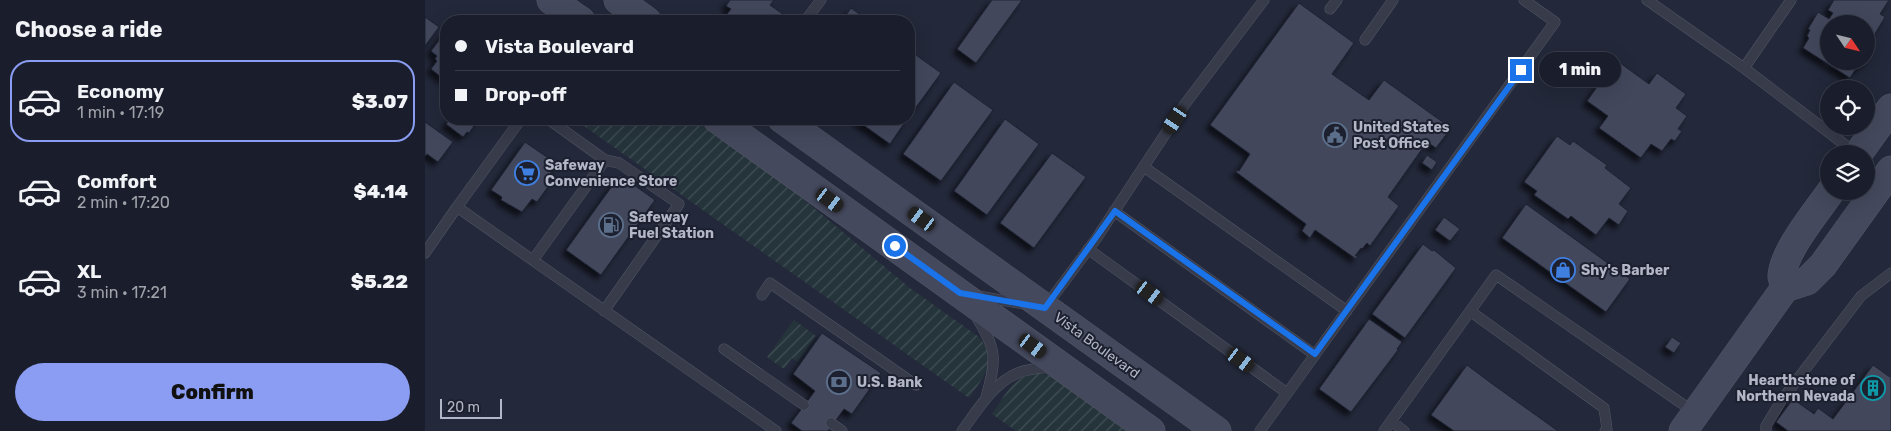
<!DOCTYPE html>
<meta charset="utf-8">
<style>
:root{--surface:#1a1e2c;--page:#272b38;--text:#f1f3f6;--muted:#9fa2a9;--line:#383c48;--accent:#8b9df3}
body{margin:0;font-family:Rubik,sans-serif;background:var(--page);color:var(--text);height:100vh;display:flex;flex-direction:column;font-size:19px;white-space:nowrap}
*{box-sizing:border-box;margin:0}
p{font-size:16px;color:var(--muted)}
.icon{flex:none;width:28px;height:28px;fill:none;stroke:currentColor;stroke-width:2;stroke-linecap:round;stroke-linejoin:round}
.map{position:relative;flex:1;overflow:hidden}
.drawer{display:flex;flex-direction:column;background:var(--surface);width:425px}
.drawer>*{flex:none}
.guide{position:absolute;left:15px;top:15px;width:475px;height:110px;border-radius:20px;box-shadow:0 5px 20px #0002,0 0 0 1px var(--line);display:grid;align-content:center;height:110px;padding:0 15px;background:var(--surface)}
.needle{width:32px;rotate:125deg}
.tools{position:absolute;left:1395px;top:15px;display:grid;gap:10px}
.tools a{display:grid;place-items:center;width:55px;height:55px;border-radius:50%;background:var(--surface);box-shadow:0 5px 20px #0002,0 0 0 1px var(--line);font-size:25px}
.scale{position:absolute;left:15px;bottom:12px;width:62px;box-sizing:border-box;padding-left:5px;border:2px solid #b2b6c6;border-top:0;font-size:14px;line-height:18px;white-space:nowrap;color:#b2b6c6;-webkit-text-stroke:4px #1c202f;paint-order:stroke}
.end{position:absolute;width:22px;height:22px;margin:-11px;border:6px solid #1a73e8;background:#fff;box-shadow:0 0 0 2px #fff}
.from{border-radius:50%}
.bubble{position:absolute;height:35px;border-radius:18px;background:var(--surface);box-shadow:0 5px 20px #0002,0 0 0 1px var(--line);font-size:16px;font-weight:800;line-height:35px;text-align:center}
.car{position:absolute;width:15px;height:30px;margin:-15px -8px;border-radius:6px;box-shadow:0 0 4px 1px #0007;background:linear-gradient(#222 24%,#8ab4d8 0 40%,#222 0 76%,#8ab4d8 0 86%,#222 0)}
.guide b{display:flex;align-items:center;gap:18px;height:48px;font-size:19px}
.guide b+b{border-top:1px solid var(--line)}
.guide i{width:12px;height:12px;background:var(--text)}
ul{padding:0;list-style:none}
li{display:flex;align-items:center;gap:15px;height:82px;margin:0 10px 8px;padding:0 5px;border:2px solid transparent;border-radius:20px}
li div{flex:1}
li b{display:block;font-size:19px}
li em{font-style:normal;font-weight:800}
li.selected{border-color:var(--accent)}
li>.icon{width:45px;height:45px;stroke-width:1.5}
h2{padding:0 15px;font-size:22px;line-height:60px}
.action{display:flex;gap:10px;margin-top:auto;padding:10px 15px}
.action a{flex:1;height:58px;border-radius:30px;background:var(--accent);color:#111;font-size:20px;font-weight:800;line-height:58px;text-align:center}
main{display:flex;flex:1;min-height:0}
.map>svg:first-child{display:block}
.garden{fill:url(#garden-furrows)}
.building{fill:#43475c;stroke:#1e2231;filter:url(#shadow)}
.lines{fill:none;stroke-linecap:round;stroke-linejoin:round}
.lane-casing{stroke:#525665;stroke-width:11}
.secondary-casing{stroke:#525665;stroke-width:29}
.lane{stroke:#373b4a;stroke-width:10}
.secondary{stroke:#45495d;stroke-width:28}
.route{stroke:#1a73e8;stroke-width:6}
.labels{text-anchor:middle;stroke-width:4;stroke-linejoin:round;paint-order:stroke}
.poi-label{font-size:14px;font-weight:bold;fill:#b2b6c6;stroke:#1c202f;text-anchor:start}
.street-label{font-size:14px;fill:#b2b6c6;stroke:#1c202f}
</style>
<main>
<section class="drawer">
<h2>Choose a ride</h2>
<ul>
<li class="selected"><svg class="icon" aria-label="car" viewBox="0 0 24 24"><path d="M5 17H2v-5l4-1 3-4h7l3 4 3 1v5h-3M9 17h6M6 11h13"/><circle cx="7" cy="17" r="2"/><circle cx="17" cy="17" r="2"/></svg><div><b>Economy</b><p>1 min · 17:19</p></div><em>$3.07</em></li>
<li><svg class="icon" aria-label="car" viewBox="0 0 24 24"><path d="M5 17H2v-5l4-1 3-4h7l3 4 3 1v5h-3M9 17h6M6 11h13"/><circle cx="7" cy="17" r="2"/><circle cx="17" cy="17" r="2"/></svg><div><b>Comfort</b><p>2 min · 17:20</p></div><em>$4.14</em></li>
<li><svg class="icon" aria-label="car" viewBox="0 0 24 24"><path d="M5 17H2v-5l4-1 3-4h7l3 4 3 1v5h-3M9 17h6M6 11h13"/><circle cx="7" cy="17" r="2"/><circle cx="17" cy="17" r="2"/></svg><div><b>XL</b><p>3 min · 17:21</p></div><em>$5.22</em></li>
</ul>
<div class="action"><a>Confirm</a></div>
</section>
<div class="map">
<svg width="1466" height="431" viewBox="0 0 1466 431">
<defs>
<pattern id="garden-furrows" width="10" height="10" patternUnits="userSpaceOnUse" patternTransform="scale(1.25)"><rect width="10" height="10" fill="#25343b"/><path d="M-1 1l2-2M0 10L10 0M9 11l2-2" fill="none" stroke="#424f56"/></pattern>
<filter id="shadow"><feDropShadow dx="-4.5" dy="4.5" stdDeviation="2.5" flood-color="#0009"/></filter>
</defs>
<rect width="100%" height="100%" fill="#23283a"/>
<!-- garden -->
<path class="garden" d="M149,119H269L359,183L485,288L554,337C574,362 559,376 544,398Z
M369,320L391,336L372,362L367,358L359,369L342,357Z
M611,372L626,376L703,431H591L567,414C581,394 586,379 611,372Z"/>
<!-- building -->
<path class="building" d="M305,0H349L345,5L359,15L354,21H304L299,18L306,9L301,6Z
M567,0H597L551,63L532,49Z
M1409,0H1464L1455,14L1460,17L1448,37L1443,33L1441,36V24H1404V61H1441V40L1451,47L1441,64L1438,62L1435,68L1432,67L1425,78L1378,48L1384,38L1382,36L1385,30L1383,29L1393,12L1404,19L1408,13L1403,10Z
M874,3L929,43L907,74L944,100L959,80L1026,128L1011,148L1002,142L963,197L974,206L945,246L942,243L937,249L936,248L930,256H933L931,259L890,230L885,238L877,231L881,224L811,172L812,170L814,171L825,154L785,125Z
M426,8L444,21H417Z
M0,17L14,27L0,46Z
M21,31V81L6,69L12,61L10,59L12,56L6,51Z
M484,50L516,73L484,117Z
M1191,60L1224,84L1232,73L1261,94L1251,108L1262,116L1253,129L1257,131L1250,141L1246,139L1237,151L1226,144L1216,158L1174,128L1183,116L1162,101Z
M529,82L568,110L516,181L478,154Z
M25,119H54L44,133L42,132L38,137L21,124Z
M430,119H482L465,144Z
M580,119L614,144L562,215L529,191Z
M0,122L28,142L13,162L2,154L1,156L0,155Z
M1132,136L1145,145L1148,141L1182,165L1180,168L1206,188L1194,204L1203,211L1194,225L1184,218L1171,235L1146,216L1143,219L1109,195L1112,191L1099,182Z
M100,142L132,164L120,181L125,184L112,202L107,199L97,212L76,200L77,197L66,190Z
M627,153L661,177L609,248L575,223Z
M1002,155L1012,162L1007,170L997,163Z
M195,175L230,200L176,275L141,250Z
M1101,204L1205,279L1181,312L1077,238Z
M1019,217L1035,229L1025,241L1010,230Z
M998,244L1007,251L1009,250L1031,268L980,338L947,314Z
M944,319L977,342L972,349L973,350L926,412L894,389Z
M397,333L456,373L427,414L419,409L403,431H377L366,423L390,391L368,374Z
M1247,337L1256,343L1249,353L1240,347Z
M1042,365L1066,383L1133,431H1029L1006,415Z
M1448,365L1465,377L1466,375V431H1363L1351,422L1368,399L1389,414L1393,408L1408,419Z"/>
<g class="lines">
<defs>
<path id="lane" d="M1222,0L1319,68L1432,154
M905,9L912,0
M380,21L396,0
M940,40L968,0
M1319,68L1366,0
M96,119L32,207L351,431
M719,167L922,311
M689,211L890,355
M663,249L862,393
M0,253L32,207
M108,260L180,160L123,119
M337,295L345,283L491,385
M553,296L600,304
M621,306L671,239L760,104L839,0
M179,311L254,204L194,163L180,160
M1045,311L1179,408L1182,429L1180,431
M550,315C572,349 572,359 561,397
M299,349L379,405
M966,421L979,431
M406,423L417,431
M537,431C551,412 569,382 593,373C604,368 615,368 627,367
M835,431L1130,22L1099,0
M959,431L1071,275L1269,412
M1341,431V426L1356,401L1436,296L1466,273"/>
<path id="secondary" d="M126,0L156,21
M193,0L222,21
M292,119L726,431
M357,119L792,431
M1433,154L1466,108
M1360,288C1359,285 1358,280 1357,277C1357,253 1392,211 1406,191
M1258,431L1360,288L1382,281L1398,265L1466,170"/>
</defs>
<!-- lane casing -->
<use href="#lane" class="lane-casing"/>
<!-- secondary casing -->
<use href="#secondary" class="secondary-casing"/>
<!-- lane -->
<use href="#lane" class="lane"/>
<!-- secondary -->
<use href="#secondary" class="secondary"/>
</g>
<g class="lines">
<!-- route -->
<path class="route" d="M470,246L535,293L620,308L690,211L890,354L1096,70"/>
</g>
<!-- icons -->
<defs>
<symbol id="civic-ring" viewBox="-11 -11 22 22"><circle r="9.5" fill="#1c202f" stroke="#5c6f8a" stroke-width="1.5"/><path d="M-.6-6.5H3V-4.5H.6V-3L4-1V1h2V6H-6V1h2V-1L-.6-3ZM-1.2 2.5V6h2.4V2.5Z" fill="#5c6f8a"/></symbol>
<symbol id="supermarket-ring" viewBox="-11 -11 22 22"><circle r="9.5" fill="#1c202f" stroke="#3f7fe0" stroke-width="1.5"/><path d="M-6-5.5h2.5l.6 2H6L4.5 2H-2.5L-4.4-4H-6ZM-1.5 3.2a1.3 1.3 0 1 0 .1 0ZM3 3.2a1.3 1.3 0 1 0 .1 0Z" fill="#3f7fe0"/></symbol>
<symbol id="fuel-ring" viewBox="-11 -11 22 22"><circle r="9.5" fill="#1c202f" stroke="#5c6f8a" stroke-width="1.5"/><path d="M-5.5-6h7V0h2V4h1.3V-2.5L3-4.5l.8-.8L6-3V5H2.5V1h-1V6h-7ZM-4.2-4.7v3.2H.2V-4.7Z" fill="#5c6f8a"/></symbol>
<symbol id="shop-ring" viewBox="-11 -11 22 22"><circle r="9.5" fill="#1c202f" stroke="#3f7fe0" stroke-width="1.5"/><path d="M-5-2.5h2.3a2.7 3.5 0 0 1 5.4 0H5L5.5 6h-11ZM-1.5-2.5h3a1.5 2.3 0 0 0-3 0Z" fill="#3f7fe0"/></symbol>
<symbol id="bank-ring" viewBox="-11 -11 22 22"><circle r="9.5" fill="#1c202f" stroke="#5c6f8a" stroke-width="1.5"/><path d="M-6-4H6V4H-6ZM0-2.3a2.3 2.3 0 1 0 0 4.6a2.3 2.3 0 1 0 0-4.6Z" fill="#5c6f8a"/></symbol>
<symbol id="building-ring" viewBox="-11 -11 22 22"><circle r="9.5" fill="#1c202f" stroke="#0f9aa8" stroke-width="1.5"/><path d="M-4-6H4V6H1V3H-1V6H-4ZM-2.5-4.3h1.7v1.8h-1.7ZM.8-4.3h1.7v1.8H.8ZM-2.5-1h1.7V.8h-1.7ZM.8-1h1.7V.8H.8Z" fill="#0f9aa8"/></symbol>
</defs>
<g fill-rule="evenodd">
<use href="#civic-ring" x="896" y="121" width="28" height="28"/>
<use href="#supermarket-ring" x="88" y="159" width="28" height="28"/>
<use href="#fuel-ring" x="172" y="211" width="28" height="28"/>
<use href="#shop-ring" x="1124" y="256" width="28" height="28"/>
<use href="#bank-ring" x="400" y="368" width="28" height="28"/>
<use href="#building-ring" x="1434" y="374" width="28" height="28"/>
</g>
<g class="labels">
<!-- poi labels -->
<g class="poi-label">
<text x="928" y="132">United States<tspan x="928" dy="16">Post Office</tspan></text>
<text x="120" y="170">Safeway<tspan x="120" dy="16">Convenience Store</tspan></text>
<text x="204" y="222">Safeway<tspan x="204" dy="16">Fuel Station</tspan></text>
<text x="1156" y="275">Shy's Barber</text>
<text x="1430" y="385" text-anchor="end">Hearthstone of<tspan x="1430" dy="16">Northern Nevada</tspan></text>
<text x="432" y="387">U.S. Bank</text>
</g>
<!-- street labels -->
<g class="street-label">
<text transform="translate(672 345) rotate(36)" y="5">Vista Boulevard</text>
</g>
</g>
</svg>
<div class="tools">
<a><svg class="needle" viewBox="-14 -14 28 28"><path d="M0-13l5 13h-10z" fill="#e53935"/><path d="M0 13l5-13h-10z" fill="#9fa2a9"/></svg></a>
<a><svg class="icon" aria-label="locate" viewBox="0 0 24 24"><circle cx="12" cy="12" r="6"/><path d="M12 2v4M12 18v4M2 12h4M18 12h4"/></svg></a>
<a><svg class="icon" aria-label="layers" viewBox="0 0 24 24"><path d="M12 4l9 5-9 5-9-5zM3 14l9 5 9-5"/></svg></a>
</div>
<div class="scale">20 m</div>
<i class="end from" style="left:470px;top:246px"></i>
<i class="end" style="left:1096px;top:70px"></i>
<div class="bubble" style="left:1114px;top:52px;width:82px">1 min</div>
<i class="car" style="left:750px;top:120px;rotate:214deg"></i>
<i class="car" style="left:405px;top:200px;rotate:126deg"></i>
<i class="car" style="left:497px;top:219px;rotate:306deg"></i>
<i class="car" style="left:725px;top:293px;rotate:126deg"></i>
<i class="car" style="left:608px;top:346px;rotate:126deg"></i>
<i class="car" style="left:816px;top:360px;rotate:126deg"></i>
<div class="guide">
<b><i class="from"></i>Vista Boulevard</b>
<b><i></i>Drop-off</b>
</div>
</div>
</main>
